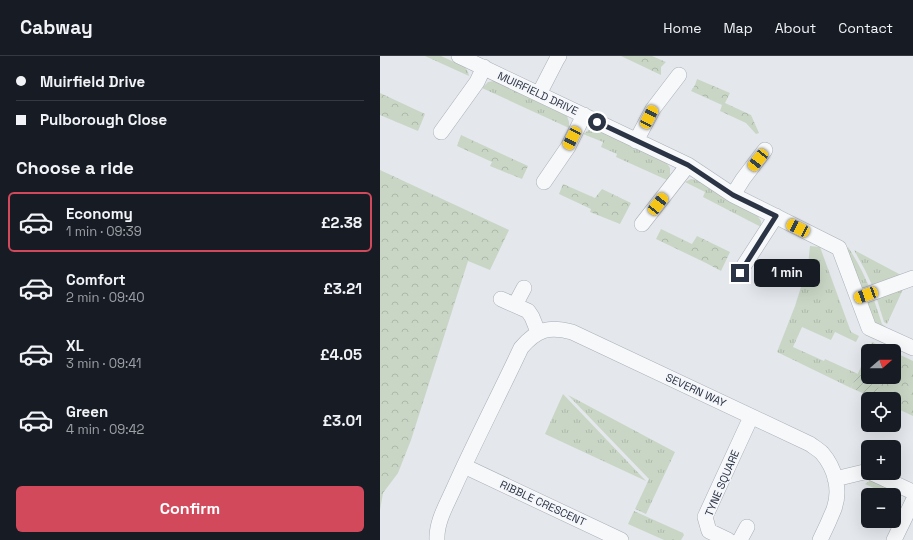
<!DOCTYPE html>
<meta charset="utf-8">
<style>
:root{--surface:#171b24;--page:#20242c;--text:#f1f3f6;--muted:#9ea1a6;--line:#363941;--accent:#d1495b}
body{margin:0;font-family:"Space Grotesk",sans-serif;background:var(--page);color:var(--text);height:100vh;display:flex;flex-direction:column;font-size:15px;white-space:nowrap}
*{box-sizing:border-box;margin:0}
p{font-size:13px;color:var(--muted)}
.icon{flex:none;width:22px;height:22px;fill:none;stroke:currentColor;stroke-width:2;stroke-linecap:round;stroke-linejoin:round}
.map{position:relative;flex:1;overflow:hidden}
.side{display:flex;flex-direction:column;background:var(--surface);width:380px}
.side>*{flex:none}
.guide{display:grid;align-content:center;height:88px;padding:0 16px;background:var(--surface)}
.needle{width:26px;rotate:70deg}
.buttons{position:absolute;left:481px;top:288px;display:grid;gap:8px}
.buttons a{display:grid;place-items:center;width:40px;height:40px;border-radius:6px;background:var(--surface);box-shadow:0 4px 16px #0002;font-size:20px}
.end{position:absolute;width:18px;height:18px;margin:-9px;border:5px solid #2b3445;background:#fff;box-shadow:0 0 0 2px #fff}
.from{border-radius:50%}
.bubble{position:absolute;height:28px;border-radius:6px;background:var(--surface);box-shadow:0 4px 16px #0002;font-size:13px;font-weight:700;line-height:28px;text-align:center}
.car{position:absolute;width:12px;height:24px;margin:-12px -6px;border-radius:5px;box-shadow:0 0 3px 1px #0007;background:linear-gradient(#f5c518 24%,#345 0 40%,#f5c518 0 76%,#345 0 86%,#f5c518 0)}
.guide b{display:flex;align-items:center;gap:14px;height:38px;font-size:15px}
.guide b+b{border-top:1px solid var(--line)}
.guide i{width:10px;height:10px;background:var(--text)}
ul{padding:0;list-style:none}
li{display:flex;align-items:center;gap:12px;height:60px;margin:0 8px 6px;padding:0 8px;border:2px solid transparent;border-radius:6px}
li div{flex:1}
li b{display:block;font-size:15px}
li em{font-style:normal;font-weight:700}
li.active{border-color:var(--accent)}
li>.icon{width:36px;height:36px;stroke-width:1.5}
h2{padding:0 16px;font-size:18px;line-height:48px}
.action{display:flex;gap:8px;margin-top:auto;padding:8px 16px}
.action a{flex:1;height:46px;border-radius:6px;background:var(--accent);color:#fff;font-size:16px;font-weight:700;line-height:46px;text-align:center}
header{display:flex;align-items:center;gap:24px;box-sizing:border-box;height:56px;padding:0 20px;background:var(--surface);border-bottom:1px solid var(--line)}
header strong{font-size:19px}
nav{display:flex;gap:22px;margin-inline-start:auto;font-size:14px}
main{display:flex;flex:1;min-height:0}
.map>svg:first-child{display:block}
.grass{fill:url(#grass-tufts)}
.forest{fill:url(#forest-crowns)}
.garden{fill:url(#garden-furrows)}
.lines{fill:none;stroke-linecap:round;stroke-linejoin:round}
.minor-casing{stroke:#a9aeb7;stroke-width:16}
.minor{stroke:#f7f8fa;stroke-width:15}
.route{stroke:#2b3445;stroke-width:5}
.labels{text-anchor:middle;stroke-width:3;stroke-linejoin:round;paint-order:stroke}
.street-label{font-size:11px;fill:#2b3445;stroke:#f4f6f9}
</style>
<header>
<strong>Cabway</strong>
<nav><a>Home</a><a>Map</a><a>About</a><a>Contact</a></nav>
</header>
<main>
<section class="side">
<div class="guide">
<b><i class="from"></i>Muirfield Drive</b>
<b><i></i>Pulborough Close</b>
</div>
<h2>Choose a ride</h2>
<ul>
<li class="active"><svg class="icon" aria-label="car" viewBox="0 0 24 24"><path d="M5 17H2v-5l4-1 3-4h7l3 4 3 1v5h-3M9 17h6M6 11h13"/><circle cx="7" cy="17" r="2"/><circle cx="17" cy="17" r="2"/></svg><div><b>Economy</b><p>1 min · 09:39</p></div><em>£2.38</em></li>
<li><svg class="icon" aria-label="car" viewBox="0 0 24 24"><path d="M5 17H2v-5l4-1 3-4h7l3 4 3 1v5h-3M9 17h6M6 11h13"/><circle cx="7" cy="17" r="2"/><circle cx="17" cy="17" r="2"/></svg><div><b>Comfort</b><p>2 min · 09:40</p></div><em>£3.21</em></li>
<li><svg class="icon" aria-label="car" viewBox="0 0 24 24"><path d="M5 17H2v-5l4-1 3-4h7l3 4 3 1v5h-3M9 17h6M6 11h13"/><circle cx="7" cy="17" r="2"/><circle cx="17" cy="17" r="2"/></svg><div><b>XL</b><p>3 min · 09:41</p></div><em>£4.05</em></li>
<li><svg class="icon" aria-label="car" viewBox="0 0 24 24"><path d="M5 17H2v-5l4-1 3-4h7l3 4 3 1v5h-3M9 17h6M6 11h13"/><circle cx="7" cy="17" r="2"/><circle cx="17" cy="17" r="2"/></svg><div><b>Green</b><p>4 min · 09:42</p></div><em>£3.01</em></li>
</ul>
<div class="action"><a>Confirm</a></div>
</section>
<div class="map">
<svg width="533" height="484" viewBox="0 0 533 484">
<defs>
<pattern id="grass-tufts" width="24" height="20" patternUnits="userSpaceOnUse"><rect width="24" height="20" fill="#c9d6c5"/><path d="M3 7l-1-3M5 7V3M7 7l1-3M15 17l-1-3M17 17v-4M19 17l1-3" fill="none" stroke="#adb8ab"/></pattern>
<pattern id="forest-crowns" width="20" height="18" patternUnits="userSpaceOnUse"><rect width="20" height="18" fill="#c9d6c5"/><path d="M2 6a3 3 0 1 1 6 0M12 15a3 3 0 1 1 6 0" fill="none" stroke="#adb8ab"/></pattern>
<pattern id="garden-furrows" width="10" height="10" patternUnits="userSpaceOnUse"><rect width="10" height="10" fill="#c9d6c5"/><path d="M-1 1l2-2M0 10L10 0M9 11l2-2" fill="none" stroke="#adb8ab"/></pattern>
</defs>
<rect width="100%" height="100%" fill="#e4e7ec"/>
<!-- grass -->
<path class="grass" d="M45,0H61L85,11L88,16L89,20Z
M114,25L187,60L189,66V72L102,32L108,26Z
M215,73L286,106L290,112V119L287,124L236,101L237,98L221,91L223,86L203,78L209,74Z
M311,123L317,124L377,159L381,165V171L323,141L325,136L305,126Z
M430,190L440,191L471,276L479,280L476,286L455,276L451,284L422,271L413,291L444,305L445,303L478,318L471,332L397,296L415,250L428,209Z
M468,191C477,205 484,218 490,233L484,234L480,232L465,195Z
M474,194L521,219L492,229L485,214Z
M525,229L507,268L504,266L496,240Z
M493,241L502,268L506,271L504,274L493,268L486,250L489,244Z
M183,338L266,425L165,378Z
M188,339L295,396L266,458L255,453L269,423Z
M491,424L519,437V444L514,441V439H509L485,428Z
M254,455L303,477L304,479L301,484H284L248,468Z"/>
<!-- forest -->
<path class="forest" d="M241,0H272L286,6L281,11V19Z
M317,23L350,37L345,47L371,59L379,77L376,78L366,67L340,55L342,49L311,35L315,29Z
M0,37L45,58L38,75L0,59Z
M81,79L148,110L142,123L110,110L112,106L77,90Z
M0,114L129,174L110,214L88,205L31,384L18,417L3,437L0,454Z
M183,128L215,142L222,133L251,147L240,168L210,156L211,153L179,138Z
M281,173L312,188L317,180L350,196L341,215L326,207L276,183Z
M514,296L533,305V360L514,351V343H496L494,342L503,321H514Z"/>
<!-- garden -->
<path class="garden" d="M492,286L511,295H488Z
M488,296V321H503L494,342L471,332Z"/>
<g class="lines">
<defs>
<path id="minor" d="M79,0L308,109L353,139L459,192L489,272L533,292
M159,38L177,3L179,0
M61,76L97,26L104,11
M256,85L273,53L299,19
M164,126L188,91L204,59
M353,139L363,123L385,94
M262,168L308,109
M359,217L396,160
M478,242L533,222
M121,243L148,255L152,261L158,276
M135,249L144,232
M84,410L241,484
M492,417L533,436
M455,423L484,416H488
M57,484C56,466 67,448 74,432C95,385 119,339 141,292C157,273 169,270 192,276L430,388C434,391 439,394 442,397C455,412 461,434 454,453C450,463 445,474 440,484
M348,484L329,475L325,461L371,361
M360,484L367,471
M514,484L533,445"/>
</defs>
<!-- minor casing -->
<use href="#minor" class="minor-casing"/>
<!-- minor -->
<use href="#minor" class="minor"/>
</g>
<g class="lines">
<!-- route -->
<path class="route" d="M217,66L308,109L353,139L396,160L360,217"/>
</g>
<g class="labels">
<!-- street labels -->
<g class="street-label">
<text transform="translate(158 37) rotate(25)" y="4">MUIRFIELD DRIVE</text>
<text transform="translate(316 334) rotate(25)" y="4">SEVERN WAY</text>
<text transform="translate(342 427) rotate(-67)" y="4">TYNE SQUARE</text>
<text transform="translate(163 447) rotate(25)" y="4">RIBBLE CRESCENT</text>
</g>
</g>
</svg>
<div class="buttons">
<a><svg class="needle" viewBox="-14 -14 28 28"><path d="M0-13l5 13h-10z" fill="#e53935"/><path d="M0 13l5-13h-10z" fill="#9ea1a6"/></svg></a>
<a><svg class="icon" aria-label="locate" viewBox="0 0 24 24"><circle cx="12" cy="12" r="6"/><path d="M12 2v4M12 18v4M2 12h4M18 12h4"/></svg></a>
<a>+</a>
<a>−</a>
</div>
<i class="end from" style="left:217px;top:66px"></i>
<i class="end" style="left:360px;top:217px"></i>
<div class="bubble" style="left:374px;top:203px;width:66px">1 min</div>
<i class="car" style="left:269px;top:61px;rotate:27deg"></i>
<i class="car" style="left:192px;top:82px;rotate:207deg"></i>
<i class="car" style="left:378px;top:104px;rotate:218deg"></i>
<i class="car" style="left:278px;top:148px;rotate:38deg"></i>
<i class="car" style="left:418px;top:172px;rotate:297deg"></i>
<i class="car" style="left:486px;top:239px;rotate:250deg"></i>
</div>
</main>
